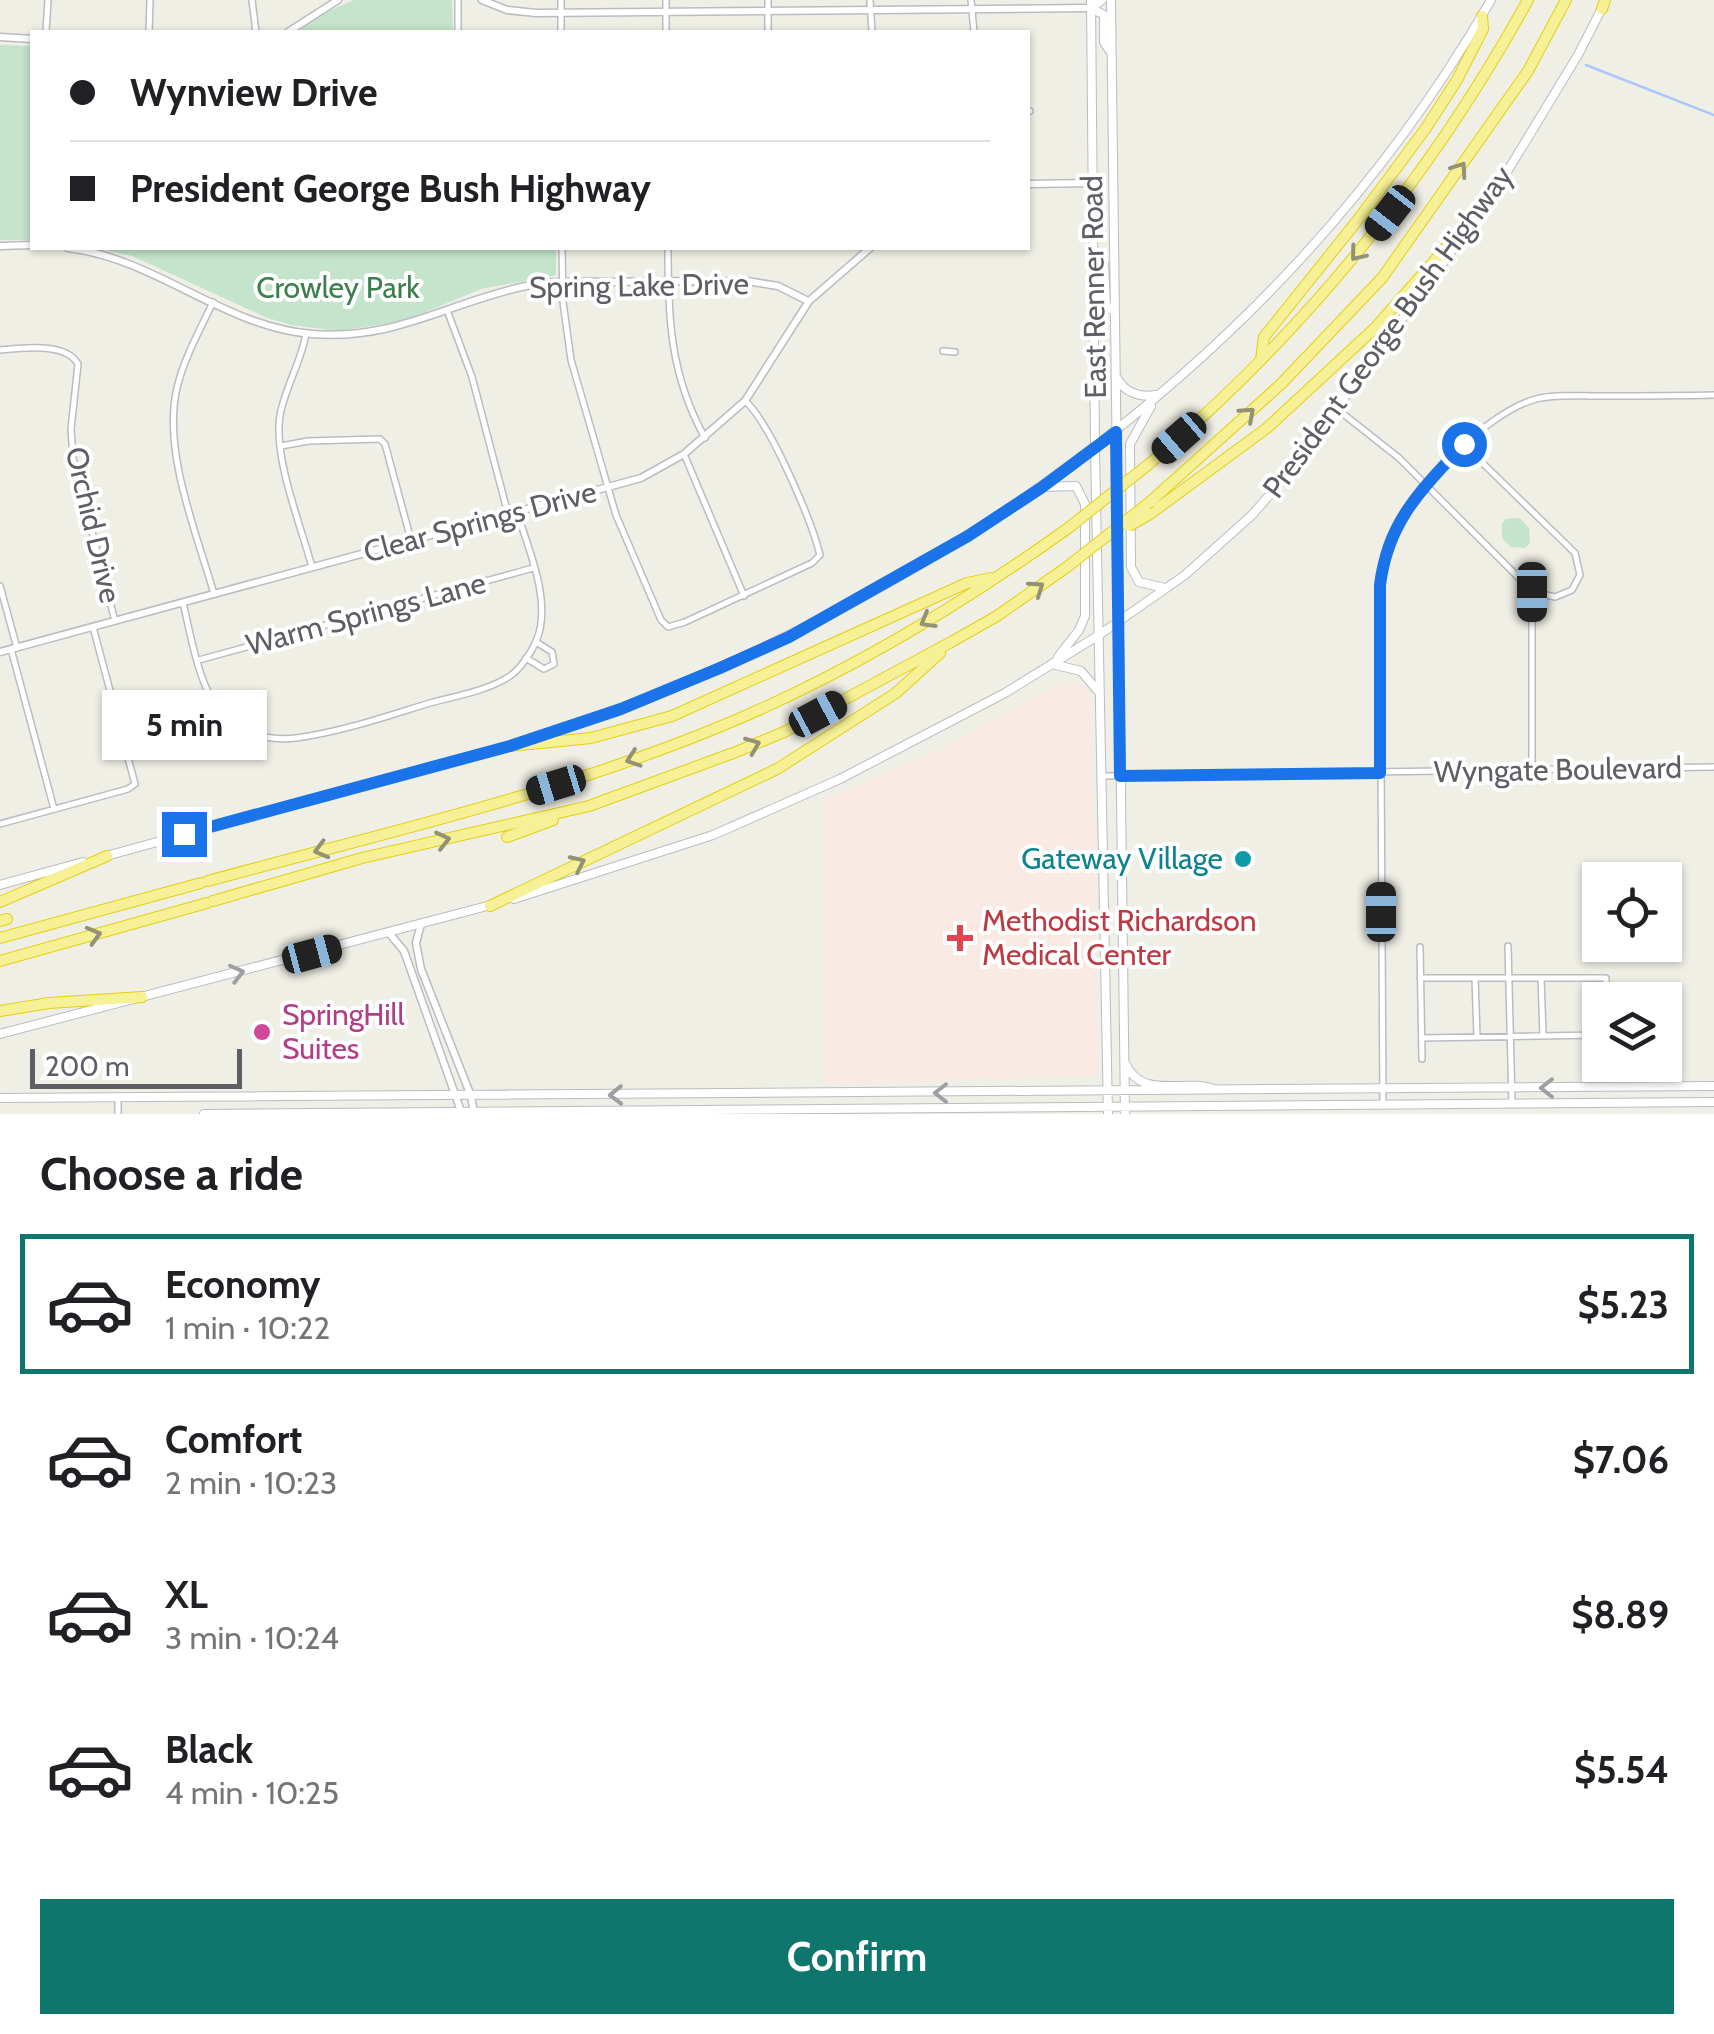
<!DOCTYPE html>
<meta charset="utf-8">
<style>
:root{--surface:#fff;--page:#f6f6f6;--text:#202124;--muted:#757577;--line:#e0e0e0;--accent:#0f766e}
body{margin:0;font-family:Cabin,sans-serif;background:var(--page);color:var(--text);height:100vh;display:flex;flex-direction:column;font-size:38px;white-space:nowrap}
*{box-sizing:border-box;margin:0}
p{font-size:32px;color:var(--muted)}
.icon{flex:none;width:55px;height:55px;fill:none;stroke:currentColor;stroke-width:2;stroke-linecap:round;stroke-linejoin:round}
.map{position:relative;height:1114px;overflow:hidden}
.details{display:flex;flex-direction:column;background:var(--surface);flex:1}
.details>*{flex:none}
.guide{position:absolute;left:30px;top:30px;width:1000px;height:220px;border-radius:0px;box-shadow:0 2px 8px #0004;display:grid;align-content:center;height:220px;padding:0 40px;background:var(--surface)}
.controls{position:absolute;left:1582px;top:862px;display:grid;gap:20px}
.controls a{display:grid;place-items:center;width:100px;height:100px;border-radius:0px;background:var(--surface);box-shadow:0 2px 8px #0004;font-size:50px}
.scale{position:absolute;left:30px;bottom:25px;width:212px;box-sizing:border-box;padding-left:10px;border:5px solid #5e5f65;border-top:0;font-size:28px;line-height:35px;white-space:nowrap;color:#5e5f65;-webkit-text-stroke:8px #fff;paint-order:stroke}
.end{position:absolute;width:45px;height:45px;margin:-22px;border:12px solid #1a73e8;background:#fff;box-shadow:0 0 0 5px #fff}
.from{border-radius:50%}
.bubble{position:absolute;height:70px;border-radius:0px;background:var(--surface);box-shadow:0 2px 8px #0004;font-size:32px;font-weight:700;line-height:70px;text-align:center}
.car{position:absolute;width:30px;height:60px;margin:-30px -15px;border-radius:12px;box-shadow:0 0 8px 2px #0007;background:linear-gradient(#222 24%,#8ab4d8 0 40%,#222 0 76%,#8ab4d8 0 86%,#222 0)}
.guide b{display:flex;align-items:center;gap:35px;height:95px;font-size:38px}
.guide b+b{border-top:2px solid var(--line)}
.guide i{width:25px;height:25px;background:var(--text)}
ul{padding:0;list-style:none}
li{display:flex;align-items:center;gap:30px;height:140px;margin:0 20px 15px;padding:0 20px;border:5px solid transparent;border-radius:0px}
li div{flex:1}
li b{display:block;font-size:38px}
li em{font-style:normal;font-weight:700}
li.active{border-color:var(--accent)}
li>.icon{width:90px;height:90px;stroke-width:1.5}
h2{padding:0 40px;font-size:45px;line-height:120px}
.action{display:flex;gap:20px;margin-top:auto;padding:20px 40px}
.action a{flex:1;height:115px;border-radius:0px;background:var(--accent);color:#fff;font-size:40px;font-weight:700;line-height:115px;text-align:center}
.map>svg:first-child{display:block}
.medical{fill:#faeae4}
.green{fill:#c4e4cb}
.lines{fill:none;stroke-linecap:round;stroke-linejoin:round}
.stream{stroke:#acc7f9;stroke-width:2.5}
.minor-casing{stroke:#bbbcc1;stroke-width:8}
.tertiary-casing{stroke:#bbbcc1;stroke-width:9}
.secondary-casing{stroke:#bbbcc3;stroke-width:10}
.motorway-casing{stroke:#e5cf10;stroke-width:12}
.minor{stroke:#fff;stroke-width:5}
.tertiary{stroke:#fff;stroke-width:6}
.secondary{stroke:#fff;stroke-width:8}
.motorway{stroke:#f6f196;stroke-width:10}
.motorway-bridge-casing{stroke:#e5cf10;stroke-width:12;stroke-linecap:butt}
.motorway-bridge{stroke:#f6f196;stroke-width:10}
.oneway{stroke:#939276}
.oneway2{stroke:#9e9fa3}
.route{stroke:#1a73e8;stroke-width:12}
.culture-dot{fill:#0f9aa8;stroke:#fff;stroke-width:4}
.health-dot{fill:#e0444e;stroke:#fff;stroke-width:4}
.hotel-dot{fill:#d1479c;stroke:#fff;stroke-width:4}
.labels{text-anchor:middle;stroke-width:8;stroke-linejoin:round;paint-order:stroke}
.street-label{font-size:30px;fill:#5e5f65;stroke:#fff}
.park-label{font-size:30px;fill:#3a804c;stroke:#fff}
.culture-label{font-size:30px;fill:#0d838f;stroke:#fff;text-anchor:end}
.health-label{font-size:30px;fill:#be3a42;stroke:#fff;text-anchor:start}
.hotel-label{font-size:30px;fill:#b23c85;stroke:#fff;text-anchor:start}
</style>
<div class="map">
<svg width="1714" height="1114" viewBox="0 0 1714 1114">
<rect width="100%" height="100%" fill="#efefe6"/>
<!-- medical -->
<path class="medical" d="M1068,683L1084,686L1091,699L1098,1075L824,1084V800L939,751L1053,687Z"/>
<!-- green -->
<path class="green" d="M354,0H452L453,32H297L319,15Z
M0,45L32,46V240H0Z
M96,248H556V275L481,289L404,321L339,331L291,325L265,317L132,256Z
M1520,518L1529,528L1530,543L1525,548L1511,547L1502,538V524L1506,519Z"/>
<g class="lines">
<!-- stream -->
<path class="stream" d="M1586,65L1714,115"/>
<defs>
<path id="minor" d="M252,0L256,32
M666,0V32
M768,0V32
M870,0L872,32
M971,0L974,32
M46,32L48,0
M149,32L150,0
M458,32V0
M561,32V0
M1028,111H1030
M562,248L563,302L571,360L616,515L661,620L668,627L685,622L812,563L820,555C812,522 770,422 745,401
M668,248C668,318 670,375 705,438
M213,302C200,330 184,358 177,388C162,451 197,534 214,594
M447,310L472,377L508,514
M306,334C301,362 285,388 280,415C273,457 301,526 312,567
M0,350C22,348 66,342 78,364L71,429L73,458L115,621
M943,351L955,352
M1337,409L1399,458L1532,591V770
M1463,444L1575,553L1580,575L1572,590L1555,597L1533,592
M281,446L308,441L380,439L385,444L411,540
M684,454L744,596
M0,586L17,648
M183,603C194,646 199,707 244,730C259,738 280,740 296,738C341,732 387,716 430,703C456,696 487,691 510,676C521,668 532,652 537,639C552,601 528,548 517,512
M11,649L54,809
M526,658L544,669L554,664L552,652L536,642
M199,660L533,568
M1102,776L1714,767
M0,824L128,789L135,784L93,627
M1508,946L1512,1103
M1420,947L1422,1059
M1420,978H1606V1000
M1475,978L1477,1036
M1541,978L1543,1035
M1422,1038L1600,1035
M1383,1104L1380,585C1382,567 1384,549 1392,533C1413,488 1487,412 1536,399C1556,394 1578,396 1598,396C1637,396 1675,396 1714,395
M118,1114V1099"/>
<path id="tertiary" d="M482,0L507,10L536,13L1091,8
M288,32L338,0
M0,37L32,39
M1028,184L1093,183
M0,246L32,245
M68,248C155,258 224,327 312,334C395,341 449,302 526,286C553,280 582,282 610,282C656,281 701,281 747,281L778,286L808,301
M0,652L641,478L684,454L745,401L809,301L870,248
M421,924L416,943L421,969L471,1096L474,1113
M389,933L404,951L462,1114"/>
<path id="secondary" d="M1091,0L1095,449L1108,1114
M1102,0L1091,8L1104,15V42L1109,50
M1111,0L1125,1114
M1493,195L1578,55L1604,4
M1094,252L1104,264L1106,306L1114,311
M1117,378C1124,392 1140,398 1155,395
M1151,406L1130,444L1131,567L1139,582L1165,588
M1042,487L1076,486L1085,504V616L1079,630L1058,657
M1052,664L1081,671L1097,690
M525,741C921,614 1281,364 1491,0
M106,856L512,745
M0,885L83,862
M514,899L713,835L840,779L1005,693L1099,635L1185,575L1252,515L1294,467L1470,226
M0,1034L491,905
M1125,1063C1142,1101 1184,1078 1214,1089
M0,1098L1714,1086
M204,1114L1714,1102"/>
<path id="motorway" d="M1602,9L1605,0
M1261,360L1264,337L1357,221L1426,128L1457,80L1483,29L1482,16
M1149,464C1303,334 1431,176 1528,0
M1150,502L1281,384L1382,278L1528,71L1566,0
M1150,514L1267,428L1375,328L1496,191
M510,746L591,738L672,716L967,583L991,578
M507,837L553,820
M208,881C383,833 563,793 731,722C850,672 962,604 1067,529
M213,901L362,858L589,806L736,752L784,732L953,641L997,616L1067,567
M0,902L107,856
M490,906L777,769L896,693L940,653
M0,921L7,919
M0,938L201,883
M0,961L207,903
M0,1011L49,1003L142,997"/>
</defs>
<!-- minor casing -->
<use href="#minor" class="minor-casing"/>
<!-- tertiary casing -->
<use href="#tertiary" class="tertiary-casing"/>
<!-- secondary casing -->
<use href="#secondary" class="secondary-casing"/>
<!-- motorway casing -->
<use href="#motorway" class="motorway-casing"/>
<!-- minor -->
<use href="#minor" class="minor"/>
<!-- tertiary -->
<use href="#tertiary" class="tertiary"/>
<!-- secondary -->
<use href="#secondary" class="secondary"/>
<!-- motorway -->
<use href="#motorway" class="motorway"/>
<defs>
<path id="motorway-bridge" d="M1129,526L1150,514
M1067,529L1149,464
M1067,567L1150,502"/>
</defs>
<!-- motorway-bridge casing -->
<use href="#motorway-bridge" class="motorway-bridge-casing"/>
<!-- motorway-bridge -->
<use href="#motorway-bridge" class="motorway-bridge"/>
</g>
<!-- one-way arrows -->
<defs><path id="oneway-chevron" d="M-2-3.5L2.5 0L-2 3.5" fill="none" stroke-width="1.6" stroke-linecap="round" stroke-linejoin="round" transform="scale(2.5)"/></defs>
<g class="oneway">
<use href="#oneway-chevron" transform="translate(1460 169) rotate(-55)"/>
<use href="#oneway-chevron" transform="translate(1357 254) rotate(129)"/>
<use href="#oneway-chevron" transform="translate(1248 414) rotate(-42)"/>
<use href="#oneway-chevron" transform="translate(1037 588) rotate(-35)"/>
<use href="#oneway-chevron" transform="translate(927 621) rotate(150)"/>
<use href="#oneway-chevron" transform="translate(753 745) rotate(-22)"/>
<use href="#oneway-chevron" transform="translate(633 759) rotate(161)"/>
<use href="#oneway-chevron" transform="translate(443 840) rotate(-13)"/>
<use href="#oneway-chevron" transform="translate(321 850) rotate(165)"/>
<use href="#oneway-chevron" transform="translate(578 863) rotate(-25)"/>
<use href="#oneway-chevron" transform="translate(94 935) rotate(-16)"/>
</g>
<g class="oneway2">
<use href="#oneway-chevron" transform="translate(237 973) rotate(-14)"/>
<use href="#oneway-chevron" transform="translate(1547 1088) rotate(180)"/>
<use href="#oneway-chevron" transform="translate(941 1093) rotate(180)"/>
<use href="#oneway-chevron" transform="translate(616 1095) rotate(179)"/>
</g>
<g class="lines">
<!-- route -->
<path class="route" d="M184,834L510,746L621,709L720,668L789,637L968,536L1041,488L1116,432L1120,776L1380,773V585C1388,521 1421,490 1464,444"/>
</g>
<!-- markers -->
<circle class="culture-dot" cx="1243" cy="859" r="10"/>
<path class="health-dot" d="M955 923h10v10h10v10h-10v10h-10v-10h-10v-10h10z"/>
<circle class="hotel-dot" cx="262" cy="1032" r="10"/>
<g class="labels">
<!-- street labels -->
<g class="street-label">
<text transform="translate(639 286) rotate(-1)" y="10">Spring Lake Drive</text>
<text transform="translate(1094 287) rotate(-91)" y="10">East Renner Road</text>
<text transform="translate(1388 332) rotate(-54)" y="10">President George Bush Highway</text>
<text transform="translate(480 522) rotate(-15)" y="10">Clear Springs Drive</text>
<text transform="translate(93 525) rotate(77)" y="10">Orchid Drive</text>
<text transform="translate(366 614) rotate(-15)" y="10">Warm Springs Lane</text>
<text transform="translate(1558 770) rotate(-1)" y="10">Wyngate Boulevard</text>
</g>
<!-- park labels -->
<g class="park-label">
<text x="338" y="298">Crowley Park</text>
</g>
<!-- culture labels -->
<g class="culture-label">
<text x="1223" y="869">Gateway Village</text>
</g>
<!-- health labels -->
<g class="health-label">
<text x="982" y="931">Methodist Richardson<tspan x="982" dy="34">Medical Center</tspan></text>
</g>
<!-- hotel labels -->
<g class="hotel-label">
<text x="282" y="1025">SpringHill<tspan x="282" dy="34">Suites</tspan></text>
</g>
</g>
</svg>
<div class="controls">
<a><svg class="icon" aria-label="locate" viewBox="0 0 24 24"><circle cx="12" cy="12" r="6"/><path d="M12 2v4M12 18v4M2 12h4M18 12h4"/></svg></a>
<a><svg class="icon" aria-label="layers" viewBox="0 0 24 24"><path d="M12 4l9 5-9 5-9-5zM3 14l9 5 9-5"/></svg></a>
</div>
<div class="scale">200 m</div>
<i class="end from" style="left:1464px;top:444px"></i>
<i class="end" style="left:184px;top:834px"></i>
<div class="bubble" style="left:102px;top:690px;width:165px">5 min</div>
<i class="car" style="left:1390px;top:213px;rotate:218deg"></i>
<i class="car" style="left:1179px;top:438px;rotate:229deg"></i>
<i class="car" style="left:1532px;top:592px;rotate:180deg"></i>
<i class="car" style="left:818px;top:714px;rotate:62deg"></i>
<i class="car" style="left:556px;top:785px;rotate:253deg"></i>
<i class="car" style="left:1381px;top:912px;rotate:0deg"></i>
<i class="car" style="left:312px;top:954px;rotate:75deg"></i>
<div class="guide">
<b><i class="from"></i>Wynview Drive</b>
<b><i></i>President George Bush Highway</b>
</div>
</div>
<section class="details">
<h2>Choose a ride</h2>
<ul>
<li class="active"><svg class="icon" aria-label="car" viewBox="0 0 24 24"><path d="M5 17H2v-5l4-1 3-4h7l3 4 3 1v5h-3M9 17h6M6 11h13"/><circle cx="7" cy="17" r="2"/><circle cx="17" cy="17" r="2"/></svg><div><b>Economy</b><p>1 min · 10:22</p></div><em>$5.23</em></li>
<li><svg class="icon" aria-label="car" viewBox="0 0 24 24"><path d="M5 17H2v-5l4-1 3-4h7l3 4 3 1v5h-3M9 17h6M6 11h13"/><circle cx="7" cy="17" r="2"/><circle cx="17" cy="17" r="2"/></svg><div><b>Comfort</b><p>2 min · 10:23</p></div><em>$7.06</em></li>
<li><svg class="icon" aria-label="car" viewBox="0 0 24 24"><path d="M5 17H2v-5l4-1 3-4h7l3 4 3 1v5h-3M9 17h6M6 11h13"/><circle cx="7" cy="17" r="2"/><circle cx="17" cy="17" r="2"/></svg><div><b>XL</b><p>3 min · 10:24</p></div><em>$8.89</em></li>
<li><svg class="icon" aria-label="car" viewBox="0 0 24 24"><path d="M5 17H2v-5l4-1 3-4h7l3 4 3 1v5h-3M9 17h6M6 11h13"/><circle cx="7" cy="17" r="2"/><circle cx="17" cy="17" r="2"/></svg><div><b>Black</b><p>4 min · 10:25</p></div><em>$5.54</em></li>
</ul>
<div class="action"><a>Confirm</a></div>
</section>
